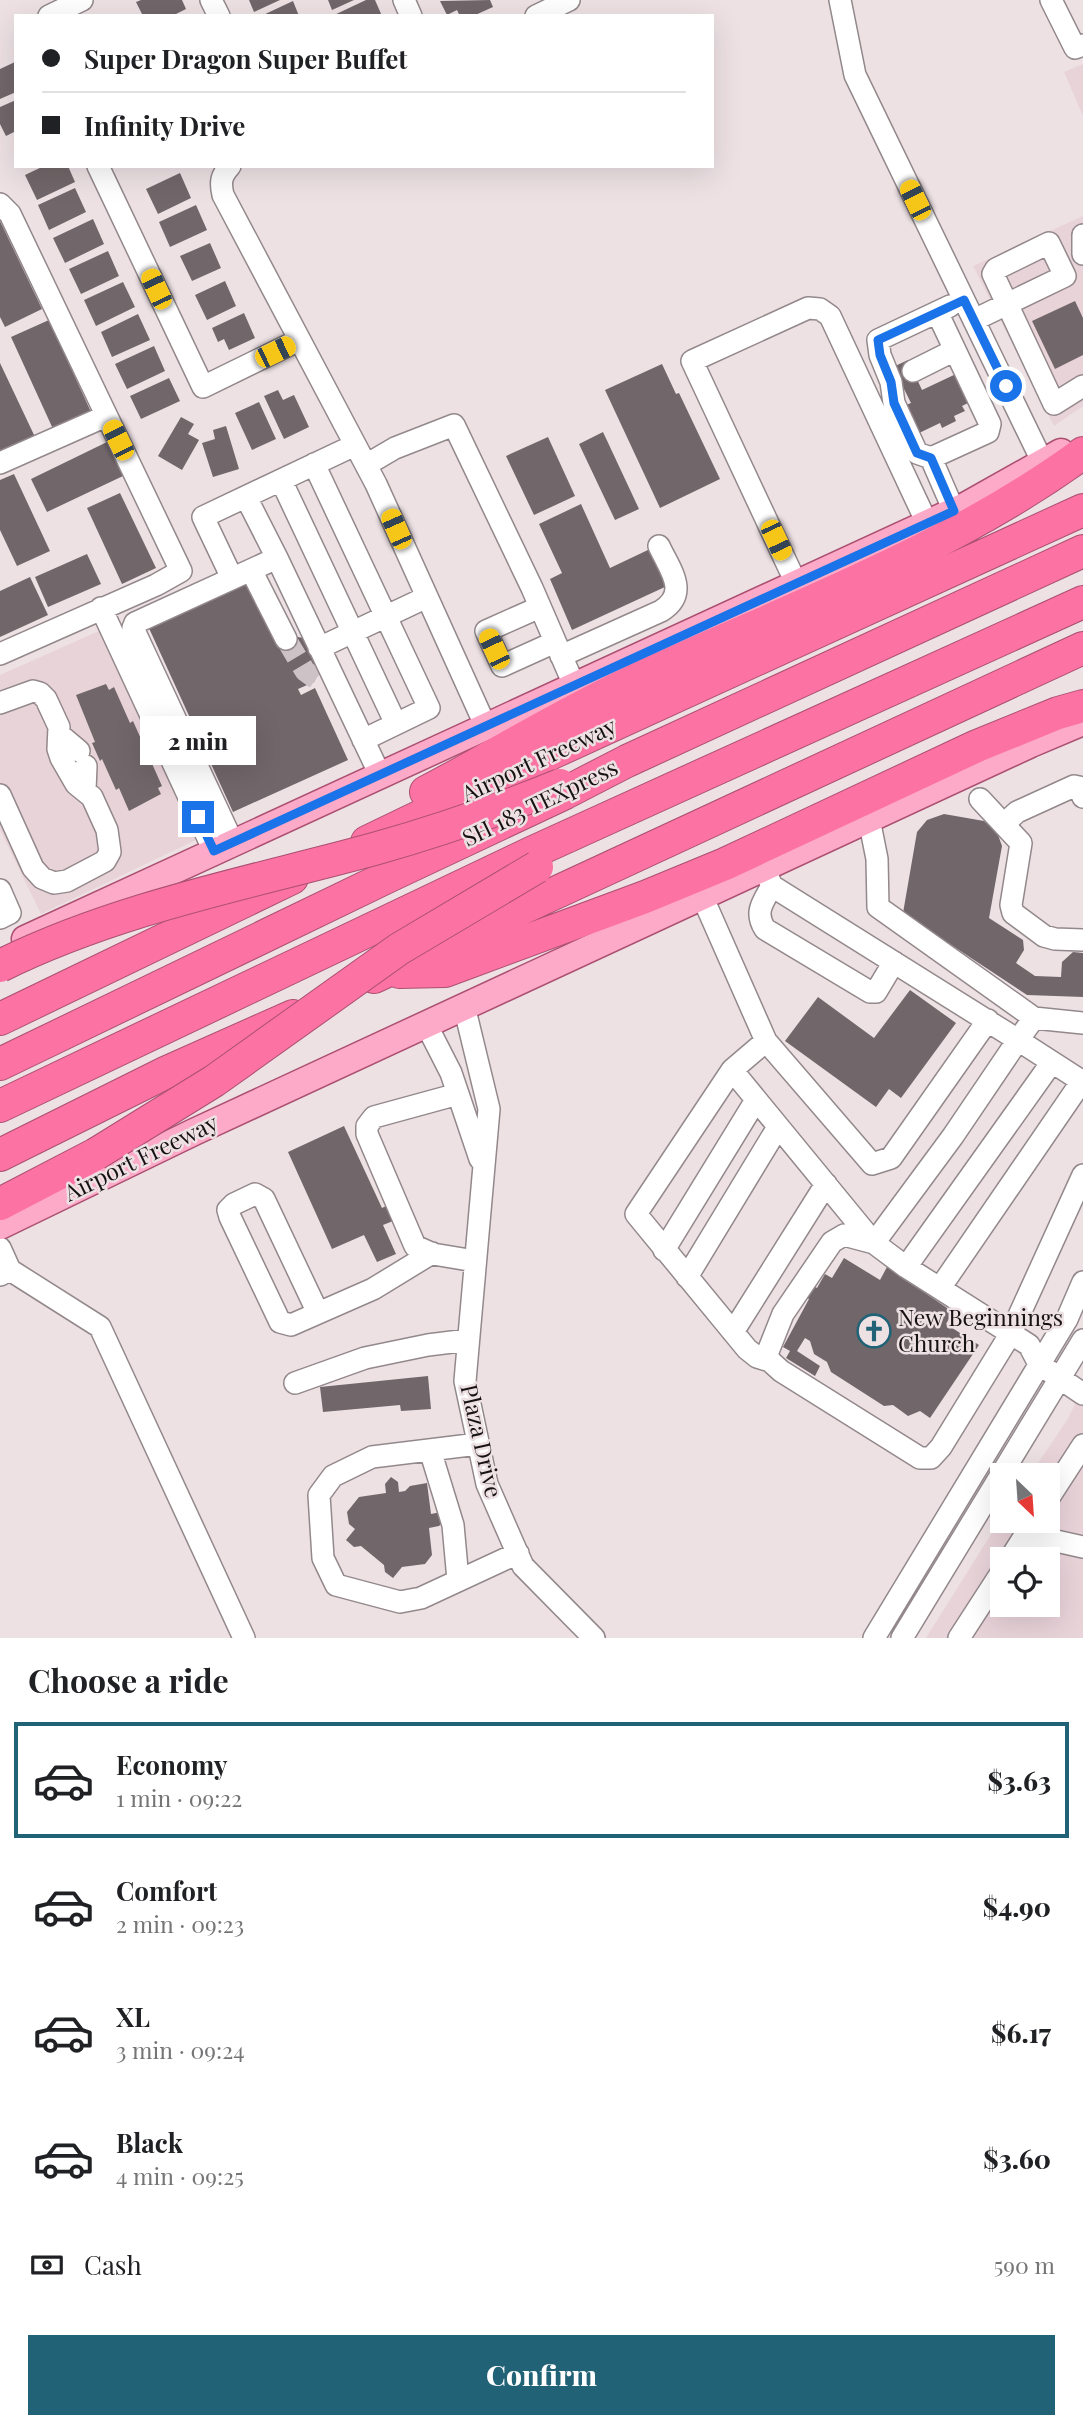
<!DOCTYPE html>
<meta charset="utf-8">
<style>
:root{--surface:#fff;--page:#f2f2f2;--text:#202124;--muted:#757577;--line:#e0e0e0;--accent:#226277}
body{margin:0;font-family:"Playfair Display",serif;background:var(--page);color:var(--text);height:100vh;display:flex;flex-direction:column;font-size:26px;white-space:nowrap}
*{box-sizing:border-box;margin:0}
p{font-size:23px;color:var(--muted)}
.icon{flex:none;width:38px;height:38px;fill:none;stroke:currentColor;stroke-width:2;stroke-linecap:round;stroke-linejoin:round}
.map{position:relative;height:1638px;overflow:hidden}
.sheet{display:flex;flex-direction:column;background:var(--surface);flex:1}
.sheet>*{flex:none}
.guide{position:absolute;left:14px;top:14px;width:700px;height:154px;border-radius:0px;box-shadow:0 7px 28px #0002;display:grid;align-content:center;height:154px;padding:0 28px;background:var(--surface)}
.needle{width:46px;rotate:155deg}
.controls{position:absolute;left:990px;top:1463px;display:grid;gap:14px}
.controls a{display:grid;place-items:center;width:70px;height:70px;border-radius:0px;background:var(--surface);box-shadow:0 7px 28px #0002;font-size:35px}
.end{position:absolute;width:32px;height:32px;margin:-16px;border:9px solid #1a73e8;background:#fff;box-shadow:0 0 0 4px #fff}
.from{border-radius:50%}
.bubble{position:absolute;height:49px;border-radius:0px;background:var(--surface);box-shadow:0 7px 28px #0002;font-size:23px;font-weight:800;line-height:49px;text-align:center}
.car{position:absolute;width:21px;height:42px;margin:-21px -10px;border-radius:9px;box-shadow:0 0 5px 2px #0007;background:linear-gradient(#f5c518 24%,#345 0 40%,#f5c518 0 76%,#345 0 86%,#f5c518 0)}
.guide b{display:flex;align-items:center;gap:24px;height:66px;font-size:26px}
.guide b+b{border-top:2px solid var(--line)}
.guide i{width:18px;height:18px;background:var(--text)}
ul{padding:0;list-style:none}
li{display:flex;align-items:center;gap:21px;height:116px;margin:0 14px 10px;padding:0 14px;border:4px solid transparent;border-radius:0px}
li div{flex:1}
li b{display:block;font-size:26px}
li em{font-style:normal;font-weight:800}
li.selected{border-color:var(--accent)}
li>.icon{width:63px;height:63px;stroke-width:1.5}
h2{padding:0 28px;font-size:32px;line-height:84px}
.pay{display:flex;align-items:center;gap:18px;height:77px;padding:0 28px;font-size:26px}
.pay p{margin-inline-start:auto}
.cta{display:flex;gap:14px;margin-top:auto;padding:14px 28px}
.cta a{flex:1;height:80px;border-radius:0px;background:var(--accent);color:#fff;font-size:28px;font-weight:800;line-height:80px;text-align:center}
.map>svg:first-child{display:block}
.built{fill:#e8d3d9;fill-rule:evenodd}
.building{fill:#71676a}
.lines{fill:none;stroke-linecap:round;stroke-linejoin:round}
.minor-tunnel{stroke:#cdc2c5;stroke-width:21;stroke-dasharray:21 10;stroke-linecap:butt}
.minor-casing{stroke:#93888b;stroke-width:24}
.major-casing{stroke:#ab5071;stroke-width:29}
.highway-casing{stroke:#ab5071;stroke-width:34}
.minor{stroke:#fff;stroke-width:21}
.major{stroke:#fdaac8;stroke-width:26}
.highway{stroke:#fb72a3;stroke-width:32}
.highway-bridge-casing{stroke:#ab5071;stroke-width:34;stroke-linecap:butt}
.highway-bridge{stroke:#fb72a3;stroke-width:32}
.route{stroke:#1a73e8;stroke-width:9}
.labels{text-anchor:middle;stroke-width:5;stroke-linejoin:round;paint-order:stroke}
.street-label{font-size:23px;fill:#171214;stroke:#ede1e4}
.poi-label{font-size:23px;fill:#171214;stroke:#ede1e4;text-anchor:start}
</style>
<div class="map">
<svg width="1083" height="1638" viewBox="0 0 1083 1638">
<rect width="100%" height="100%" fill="#ede1e4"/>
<!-- built -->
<path class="built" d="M1083,64V116L1064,72Z
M1083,216V406L1054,426L973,266Z
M99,631L198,839L41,914L0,830V675Z
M1083,1389V1638H926L1003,1515V1521H1048V1475H1030L1067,1420ZM1003,1559H1048V1605H1003Z"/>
<!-- building -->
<path class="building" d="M141,0H182L186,9L172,16H143L136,2Z
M249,0H280L254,12Z
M328,0H354L332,10Z
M366,0H375L382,16H332Z
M490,0L493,7L473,16H460L457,10L447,15L440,1Z
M293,1L299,16H261Z
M15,62L16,92L0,99V69Z
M16,100V131L6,136L0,124V107Z
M44,166H68L75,182L37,200L25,175Z
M180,173L191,198L158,214L146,189Z
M75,188L86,212L49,230L38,205Z
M196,205L207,230L170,247L159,222Z
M93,219L104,244L65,263L53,238Z
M0,221L42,309L5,327L0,317Z
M210,243L221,268L192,281L180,256Z
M108,251L119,276L81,294L69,269Z
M225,281L236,306L207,320L195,295Z
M123,282L135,307L96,326L84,300Z
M1075,301L1083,318V355L1055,369L1032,321Z
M244,313L255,338L229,350L224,339L218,342L212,328Z
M138,314L150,340L112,357L101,332Z
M49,320L91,412L53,429L11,337Z
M154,346L165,371L127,389L115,364Z
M908,360L922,390L956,374L970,402L962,406L965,411L954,416L956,421L942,428L940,423L915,435L901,407L911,403L893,367Z
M0,363L35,437L2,453L0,450Z
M662,364L676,394L679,393L720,479L660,508L605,390Z
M169,378L180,401L141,419L130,396Z
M278,390L283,400L294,395L309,427L284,439L264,396Z
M259,402L276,439L252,450L235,413Z
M181,417L194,424L188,434L199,440L182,470L158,456Z
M226,426L239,469L213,477L202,443L215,439L213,430Z
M603,432L639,509L615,520L579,444Z
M548,437L575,496L534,515L506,456Z
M107,442L123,476L47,512L31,479Z
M14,474L50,551L17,566L0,530V480Z
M120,493L156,568L122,584L87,508Z
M581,504L610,568L650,549L667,586L572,630L550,579L562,573L539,524Z
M87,554L101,584L48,607L35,577Z
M30,577L48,615L0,637V591Z
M249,579L293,636L308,639L321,667L314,682L298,689L301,695L315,688L348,760L233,812L148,626Z
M106,684L109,690L114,687L130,723L133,721L162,786L158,788L161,794L129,811L119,788L116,790L102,759L100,761L92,743L95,742L76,695Z
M944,814L984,821L997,832L1002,846L989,918L1023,940L1024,950L1016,963L1035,976L1061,977L1062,962L1073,952L1083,953V997L1027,995L903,913L917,832L927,820Z
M910,990L956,1023L901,1098L889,1089L876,1107L785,1041L818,997L874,1038Z
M344,1126L382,1208L386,1206L393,1221L383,1225L396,1254L377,1262L364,1235L332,1249L288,1152Z
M844,1258L880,1280L887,1267L953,1312L946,1324L979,1345L930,1418L920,1411L908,1416L893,1405L884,1406L831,1372L827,1362L814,1354L810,1341L805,1338L797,1351L820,1366L815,1376L786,1358L790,1351L783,1347L809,1299L802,1294L809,1283L817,1288L825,1274L832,1278Z
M428,1376L431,1409L401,1411L400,1405L323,1412L320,1387Z
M391,1477L398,1482L399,1492L405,1491L410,1486L427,1483L431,1514L441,1512L442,1523L439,1526L429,1528L432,1555L425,1564L402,1567L393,1578L385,1572L384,1565L361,1546L354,1547L346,1540L355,1529L349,1524L347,1512L359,1497L386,1493L385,1484Z"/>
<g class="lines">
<!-- minor-tunnel -->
<path class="minor-tunnel" d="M286,639L305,671L316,679"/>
<defs>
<path id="minor" d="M211,0L219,16
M404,0L411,16
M840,0L855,75L1043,463
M1051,0L1075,48L1083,45
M49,16L82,0
M536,16L569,0
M98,166L203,387L299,340
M230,166C221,176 220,182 223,195L376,484L486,727
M0,204L10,214L181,571L156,585L0,654
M1083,235V254
M937,312L990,424L988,432L931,458L954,511
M974,320L1065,276L1049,243L996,269L993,274L1054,404L1083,386
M913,371L955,350
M931,458L917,453L894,403L891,382L880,355L878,340L950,306
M0,463L106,416
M314,464L429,708L363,740
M366,465L395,448L454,425L532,588L574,685
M281,480L396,724
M246,497L277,558
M251,570L286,639
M232,578L203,517L355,445
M796,583L692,361L808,308L820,309L830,316L927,523
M540,607L486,631L502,666L555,642
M101,608L214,851
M319,648L427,597
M561,656L661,611C690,593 670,570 659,546
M0,703L33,691L40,693L46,699L59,727L58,749L61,758L76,784L92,797L107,830L110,852L105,861L67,881L54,883L42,878L33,868L0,795
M60,735L79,751
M85,790L86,766
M980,799L1021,843L1011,905L1013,913L1044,936L1055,939L1083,940
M869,819L877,859L878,907L1034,1018
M1005,823L1017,812L1074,786L1079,787L1083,797
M233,843L133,628L135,623L277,558L380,775
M764,868L772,886L1018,1040L953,1136L874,1243
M772,886C763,902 754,912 765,929L870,992H876L894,962
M0,890L10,913L0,918
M702,896L766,1041L872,1164L891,1158L988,1020
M464,1006L489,1109L465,1381L487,1484L523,1566L594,1638
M1083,1023L1034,1018L1018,1040L1083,1082
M426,1024L451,1073L480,1159
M766,1041L732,1070L874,1243L906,1267L1029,1345L1039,1364L1083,1394
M732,1070L636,1214L747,1349L757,1357L770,1361
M458,1094L374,1117L367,1126V1134L415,1246L433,1254L475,1261
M874,1243L844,1235L832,1242L783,1314L767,1354L770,1361L781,1371L920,1458H931L941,1447L1011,1333L1083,1175
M0,1248L10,1270L0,1275
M664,1250L756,1100
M906,1267L1052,1062
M10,1270L100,1327L244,1638
M687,1277L778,1127
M940,1288L1082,1081
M318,1313L264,1199L255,1194L234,1204L228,1210L230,1217L280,1322L291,1325L373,1289L432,1253
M733,1332L826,1184
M295,1383L365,1358L428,1345L468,1340
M478,1444L372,1457L333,1476L319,1495L323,1558L336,1585L400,1602L421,1598L518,1553
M430,1450L453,1525L458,1580
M1048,1499L1083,1445
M1025,1534L1083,1547
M1010,1559L1034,1521
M874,1638L1067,1319L1083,1282
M902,1638L1083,1340
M959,1638L1003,1570"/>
<path id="major" d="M25,939L965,506L1061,452
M0,1226L194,1132L1031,744L1083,722"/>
<path id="highway" d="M426,792C495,756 560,715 631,682C783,611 946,553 1083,453
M367,842L554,752L1083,510
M399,972L445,971L645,897L725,864L977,746L1058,713L1083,706
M374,977L1083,648
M0,1019L292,878
M0,1064L389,876L565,793L627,761L1083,551
M0,1106L531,853L1083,602
M0,1155L167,1072L293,1016
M0,1204L96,1154"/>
</defs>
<!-- minor casing -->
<use href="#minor" class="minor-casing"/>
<!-- major casing -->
<use href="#major" class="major-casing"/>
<!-- highway casing -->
<use href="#highway" class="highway-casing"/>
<!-- minor -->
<use href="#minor" class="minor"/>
<!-- major -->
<use href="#major" class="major"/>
<!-- highway -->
<use href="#highway" class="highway"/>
<defs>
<path id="highway-bridge" d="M0,966C117,908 249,883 374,849C438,831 499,810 560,785
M96,1154L214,1081L399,949L537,867"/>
</defs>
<!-- highway-bridge casing -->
<use href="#highway-bridge" class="highway-bridge-casing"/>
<!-- highway-bridge -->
<use href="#highway-bridge" class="highway-bridge"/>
</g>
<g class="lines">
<!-- route -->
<path class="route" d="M198,817L214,851L954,511L931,458L917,453L894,403L891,382L880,355L878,340L964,300L1006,386"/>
</g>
<!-- icons -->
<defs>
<symbol id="church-ring" viewBox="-11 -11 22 22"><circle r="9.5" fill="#ede1e4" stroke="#226277" stroke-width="1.5"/><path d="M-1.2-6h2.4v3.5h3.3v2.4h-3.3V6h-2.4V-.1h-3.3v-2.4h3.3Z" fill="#226277"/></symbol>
</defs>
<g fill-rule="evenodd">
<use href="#church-ring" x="855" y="1312" width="38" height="38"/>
</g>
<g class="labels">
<!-- street labels -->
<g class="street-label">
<text transform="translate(539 760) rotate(-25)" y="8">Airport Freeway</text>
<text transform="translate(540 803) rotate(-26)" y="8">SH 183 TEXpress</text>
<text transform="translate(141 1158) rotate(-26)" y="8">Airport Freeway</text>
<text transform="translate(481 1441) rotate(77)" y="8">Plaza Drive</text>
</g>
<!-- poi labels -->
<g class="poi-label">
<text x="898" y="1326">New Beginnings<tspan x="898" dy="26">Church</tspan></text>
</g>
</g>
</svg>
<div class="controls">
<a><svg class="needle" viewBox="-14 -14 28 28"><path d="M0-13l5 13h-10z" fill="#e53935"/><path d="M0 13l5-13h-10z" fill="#757577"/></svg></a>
<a><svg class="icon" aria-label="locate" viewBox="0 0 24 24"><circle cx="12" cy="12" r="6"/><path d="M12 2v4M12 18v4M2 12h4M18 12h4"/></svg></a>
</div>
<i class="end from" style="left:1006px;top:386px"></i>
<i class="end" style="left:198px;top:817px"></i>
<div class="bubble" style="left:140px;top:716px;width:116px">2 min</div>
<i class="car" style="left:915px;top:200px;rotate:334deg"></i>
<i class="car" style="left:156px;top:289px;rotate:335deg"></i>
<i class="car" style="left:275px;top:352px;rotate:64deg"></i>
<i class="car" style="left:118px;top:440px;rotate:334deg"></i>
<i class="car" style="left:396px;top:529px;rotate:336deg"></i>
<i class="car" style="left:776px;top:540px;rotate:155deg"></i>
<i class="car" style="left:494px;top:649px;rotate:335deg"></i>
<div class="guide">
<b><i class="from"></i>Super Dragon Super Buffet</b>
<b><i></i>Infinity Drive</b>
</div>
</div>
<section class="sheet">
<h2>Choose a ride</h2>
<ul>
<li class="selected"><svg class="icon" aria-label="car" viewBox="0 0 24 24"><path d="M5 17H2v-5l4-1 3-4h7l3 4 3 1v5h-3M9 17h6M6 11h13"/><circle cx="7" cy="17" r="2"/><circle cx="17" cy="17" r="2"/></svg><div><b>Economy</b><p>1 min · 09:22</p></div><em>$3.63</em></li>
<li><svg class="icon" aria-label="car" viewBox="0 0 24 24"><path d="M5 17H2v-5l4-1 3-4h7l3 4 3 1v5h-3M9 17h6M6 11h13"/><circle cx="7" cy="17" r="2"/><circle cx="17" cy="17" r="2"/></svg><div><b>Comfort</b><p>2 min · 09:23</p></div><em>$4.90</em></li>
<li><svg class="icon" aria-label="car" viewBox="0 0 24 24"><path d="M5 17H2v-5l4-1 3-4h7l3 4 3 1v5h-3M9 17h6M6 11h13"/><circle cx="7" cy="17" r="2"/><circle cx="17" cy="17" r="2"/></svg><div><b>XL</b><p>3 min · 09:24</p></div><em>$6.17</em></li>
<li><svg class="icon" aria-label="car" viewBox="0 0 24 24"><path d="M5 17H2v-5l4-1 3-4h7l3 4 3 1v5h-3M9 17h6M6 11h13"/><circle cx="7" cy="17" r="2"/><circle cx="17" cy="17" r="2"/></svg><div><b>Black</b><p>4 min · 09:25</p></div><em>$3.60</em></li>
</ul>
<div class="pay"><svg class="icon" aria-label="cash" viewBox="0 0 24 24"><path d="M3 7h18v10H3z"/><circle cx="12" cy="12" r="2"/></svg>Cash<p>590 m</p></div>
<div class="cta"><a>Confirm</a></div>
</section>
